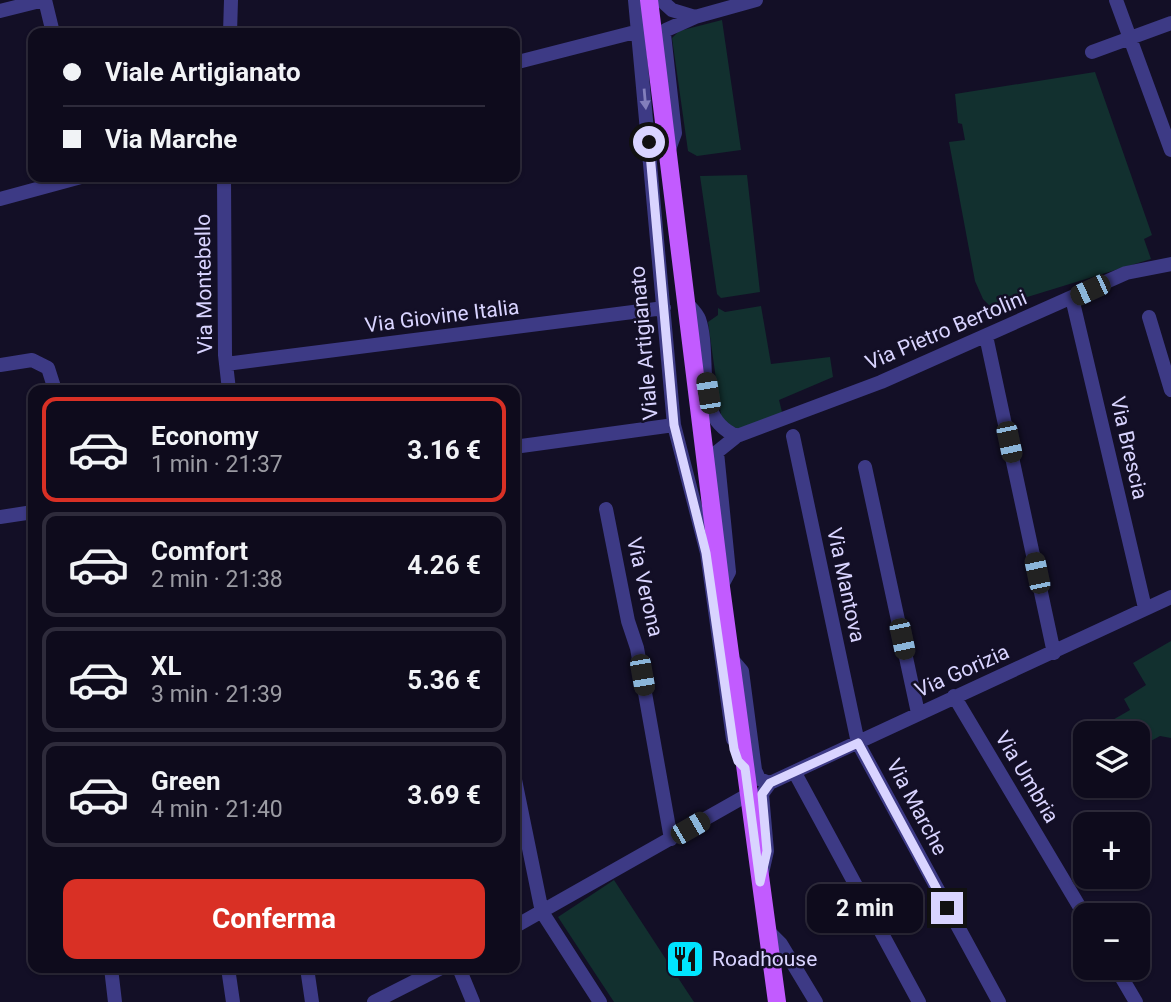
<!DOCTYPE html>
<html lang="it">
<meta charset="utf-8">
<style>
:root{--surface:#0e0b1c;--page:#1c1929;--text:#f1f3f6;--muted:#9b9ba3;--line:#2e2b3b;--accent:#d93025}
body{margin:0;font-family:Roboto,sans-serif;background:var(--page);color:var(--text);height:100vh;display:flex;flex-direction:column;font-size:26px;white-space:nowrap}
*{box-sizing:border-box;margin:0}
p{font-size:23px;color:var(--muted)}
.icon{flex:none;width:38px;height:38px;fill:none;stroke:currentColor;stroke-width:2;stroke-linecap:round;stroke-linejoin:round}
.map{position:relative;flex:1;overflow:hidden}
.panel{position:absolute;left:28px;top:385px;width:492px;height:588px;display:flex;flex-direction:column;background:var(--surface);border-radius:14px;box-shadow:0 2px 5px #0004,0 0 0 2px var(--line)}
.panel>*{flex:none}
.hud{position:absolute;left:28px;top:28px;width:492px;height:154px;border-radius:14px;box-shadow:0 2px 5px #0004,0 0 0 2px var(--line);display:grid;align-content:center;height:154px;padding:0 35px;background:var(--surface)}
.buttons{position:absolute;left:1073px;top:721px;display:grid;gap:14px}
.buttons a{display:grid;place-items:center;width:77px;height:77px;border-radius:14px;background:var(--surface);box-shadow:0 2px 5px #0004,0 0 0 2px var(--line);font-size:35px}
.end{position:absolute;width:32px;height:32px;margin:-16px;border:9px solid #d9d4ff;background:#111;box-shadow:0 0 0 4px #111}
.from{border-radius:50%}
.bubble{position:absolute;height:49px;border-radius:14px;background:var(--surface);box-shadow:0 2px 5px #0004,0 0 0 2px var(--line);font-size:23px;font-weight:700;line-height:49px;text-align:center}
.car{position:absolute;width:21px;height:42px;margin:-21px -10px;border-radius:9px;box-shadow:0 0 5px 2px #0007;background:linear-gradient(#222 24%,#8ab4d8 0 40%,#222 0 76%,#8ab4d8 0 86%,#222 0)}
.hud b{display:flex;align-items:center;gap:24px;height:66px;font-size:26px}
.hud b+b{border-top:2px solid var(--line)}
.hud i{width:18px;height:18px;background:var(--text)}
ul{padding:12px 0 0;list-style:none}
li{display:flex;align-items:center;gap:21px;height:105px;margin:0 14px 10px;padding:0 21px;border:4px solid var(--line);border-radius:14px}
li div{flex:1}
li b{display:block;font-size:26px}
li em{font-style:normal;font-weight:700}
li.active{border-color:var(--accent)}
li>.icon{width:63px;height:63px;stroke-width:1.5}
.cta{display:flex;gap:14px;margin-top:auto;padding:14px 35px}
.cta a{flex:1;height:80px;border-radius:14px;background:var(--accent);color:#fff;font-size:28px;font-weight:700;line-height:80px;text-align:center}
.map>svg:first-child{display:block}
.green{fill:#12302f}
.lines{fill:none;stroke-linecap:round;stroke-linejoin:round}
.minor{stroke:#3d3a85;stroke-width:14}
.primary{stroke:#c25bff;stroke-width:18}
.oneway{fill:#837fbc}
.route{stroke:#d9d4ff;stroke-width:9}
.labels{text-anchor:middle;stroke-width:5;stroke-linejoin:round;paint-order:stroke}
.street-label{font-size:21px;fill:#d9d4ff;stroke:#130f26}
.poi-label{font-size:21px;fill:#d9d4ff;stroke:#130f26;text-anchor:start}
</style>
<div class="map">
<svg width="1171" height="1002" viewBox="0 0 1171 1002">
<rect width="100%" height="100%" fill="#130f26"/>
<!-- green -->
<path class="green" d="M722,20L741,150L697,156L688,151L672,38L679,31Z
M1095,72L1152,235L1144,239L1151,259L992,308L983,299L975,281L949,142L965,140L962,124L958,123L955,94Z
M747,175L760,292L721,298L717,294L700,176Z
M761,306L771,364L830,357L833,377L779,400L783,416L743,431L722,422L708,322L718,315V308L725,312Z
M1171,641V738L1160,736L1138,748V733H1090L1130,710L1124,699L1146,685L1133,663Z
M614,880L688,993L694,1002H614L558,917Z"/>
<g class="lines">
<!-- minor -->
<path class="minor" d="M45,0L53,33
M635,0L674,425L707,553L733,739
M661,0L672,10L695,17
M1116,0L1171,150
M0,11L44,0
M230,33L231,0
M1092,52L1171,23
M514,63L639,31
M668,152L675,133L664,34L666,30L695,17L756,0
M224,177L225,355L229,390
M0,199L81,177
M1072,298L1145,608
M686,302C690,307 697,313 699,319C712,357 691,418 737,436
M1149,317L1171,390
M986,336L1054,653
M226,364L664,308
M0,365L32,360L48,368L55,390
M793,436L858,743L999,1002
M514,447L674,425
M865,467L918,713
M606,509L628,621L637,648L671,839
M0,517L33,512
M721,587L729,572L717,452L737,436L881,382L1126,273L1171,264
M730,657L742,671L755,770L759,779L770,783
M954,696L1085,916
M795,773L919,1002
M514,775L542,912L600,1002
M770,783L1171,597
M762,873L767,851L762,794L770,783
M514,927L749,794
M767,930L781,944L816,1002
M111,968L115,1002
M228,968L233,1002
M307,968L312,1002
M459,968L473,1002
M1116,968L1136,1002
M374,1002L441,968"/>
<!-- primary -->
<path class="primary" d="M649,0L721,587L777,1002"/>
</g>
<!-- one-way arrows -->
<defs><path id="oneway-solid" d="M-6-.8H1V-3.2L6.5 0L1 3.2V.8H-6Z" transform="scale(1.75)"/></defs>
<use class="oneway" href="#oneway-solid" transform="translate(645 99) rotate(85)"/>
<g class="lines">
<!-- route -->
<path class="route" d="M649,142L674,425L706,553L734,749L738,761L745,768L760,882L767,851L762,794L770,783L858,743L947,908"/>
</g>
<!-- icons -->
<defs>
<symbol id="restaurant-square" viewBox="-11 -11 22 22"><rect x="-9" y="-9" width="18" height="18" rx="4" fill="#00e5ff" stroke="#130f26"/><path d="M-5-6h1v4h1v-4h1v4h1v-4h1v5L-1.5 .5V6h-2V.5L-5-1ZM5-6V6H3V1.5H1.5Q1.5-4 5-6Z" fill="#111"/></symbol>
</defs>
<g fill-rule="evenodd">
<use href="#restaurant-square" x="663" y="937" width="44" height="44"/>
</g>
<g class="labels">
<!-- street labels -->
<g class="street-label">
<text transform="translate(204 284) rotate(-91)" y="7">Via Montebello</text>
<text transform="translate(442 316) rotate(-7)" y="7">Via Giovine Italia</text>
<text transform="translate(946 330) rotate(-23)" y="7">Via Pietro Bertolini</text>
<text transform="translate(644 343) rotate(-95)" y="7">Viale Artigianato</text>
<text transform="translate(1129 448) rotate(77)" y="7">Via Brescia</text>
<text transform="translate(846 585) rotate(78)" y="7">Via Mantova</text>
<text transform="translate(645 587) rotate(77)" y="7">Via Verona</text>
<text transform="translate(962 671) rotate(-24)" y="7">Via Gorizia</text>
<text transform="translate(1027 777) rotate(59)" y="7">Via Umbria</text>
<text transform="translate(917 807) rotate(62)" y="7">Via Marche</text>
</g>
<!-- poi labels -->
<g class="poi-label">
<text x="712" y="966">Roadhouse</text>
</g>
</g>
</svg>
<div class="buttons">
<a><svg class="icon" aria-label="layers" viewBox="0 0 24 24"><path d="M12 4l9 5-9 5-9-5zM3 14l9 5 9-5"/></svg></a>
<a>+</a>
<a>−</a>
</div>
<i class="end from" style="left:649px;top:142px"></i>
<i class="end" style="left:947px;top:908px"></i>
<div class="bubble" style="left:807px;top:884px;width:116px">2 min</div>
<i class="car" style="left:1090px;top:290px;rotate:245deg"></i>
<i class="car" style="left:708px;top:393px;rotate:351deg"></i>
<i class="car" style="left:1009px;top:442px;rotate:168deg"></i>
<i class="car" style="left:1037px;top:573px;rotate:348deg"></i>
<i class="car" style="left:902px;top:639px;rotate:168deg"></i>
<i class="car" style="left:642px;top:675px;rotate:170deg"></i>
<i class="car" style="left:690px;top:828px;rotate:60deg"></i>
<div class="hud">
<b><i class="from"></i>Viale Artigianato</b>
<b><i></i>Via Marche</b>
</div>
<section class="panel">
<ul>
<li class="active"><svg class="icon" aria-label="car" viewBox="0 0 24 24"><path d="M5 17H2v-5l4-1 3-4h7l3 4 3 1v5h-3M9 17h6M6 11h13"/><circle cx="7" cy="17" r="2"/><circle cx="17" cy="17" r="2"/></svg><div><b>Economy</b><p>1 min · 21:37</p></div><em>3.16 €</em></li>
<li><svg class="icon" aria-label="car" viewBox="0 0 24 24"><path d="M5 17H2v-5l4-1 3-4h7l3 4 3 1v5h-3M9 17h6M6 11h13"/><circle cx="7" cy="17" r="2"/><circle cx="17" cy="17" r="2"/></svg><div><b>Comfort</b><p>2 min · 21:38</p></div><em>4.26 €</em></li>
<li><svg class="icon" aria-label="car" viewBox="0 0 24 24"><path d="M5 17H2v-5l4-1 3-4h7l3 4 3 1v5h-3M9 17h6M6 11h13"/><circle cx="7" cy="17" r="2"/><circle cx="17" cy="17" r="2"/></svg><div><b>XL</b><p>3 min · 21:39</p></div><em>5.36 €</em></li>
<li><svg class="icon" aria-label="car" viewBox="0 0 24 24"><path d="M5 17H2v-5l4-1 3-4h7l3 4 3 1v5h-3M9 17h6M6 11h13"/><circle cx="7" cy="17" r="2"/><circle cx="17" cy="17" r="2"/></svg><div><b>Green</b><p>4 min · 21:40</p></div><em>3.69 €</em></li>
</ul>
<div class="cta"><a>Conferma</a></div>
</section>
</div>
